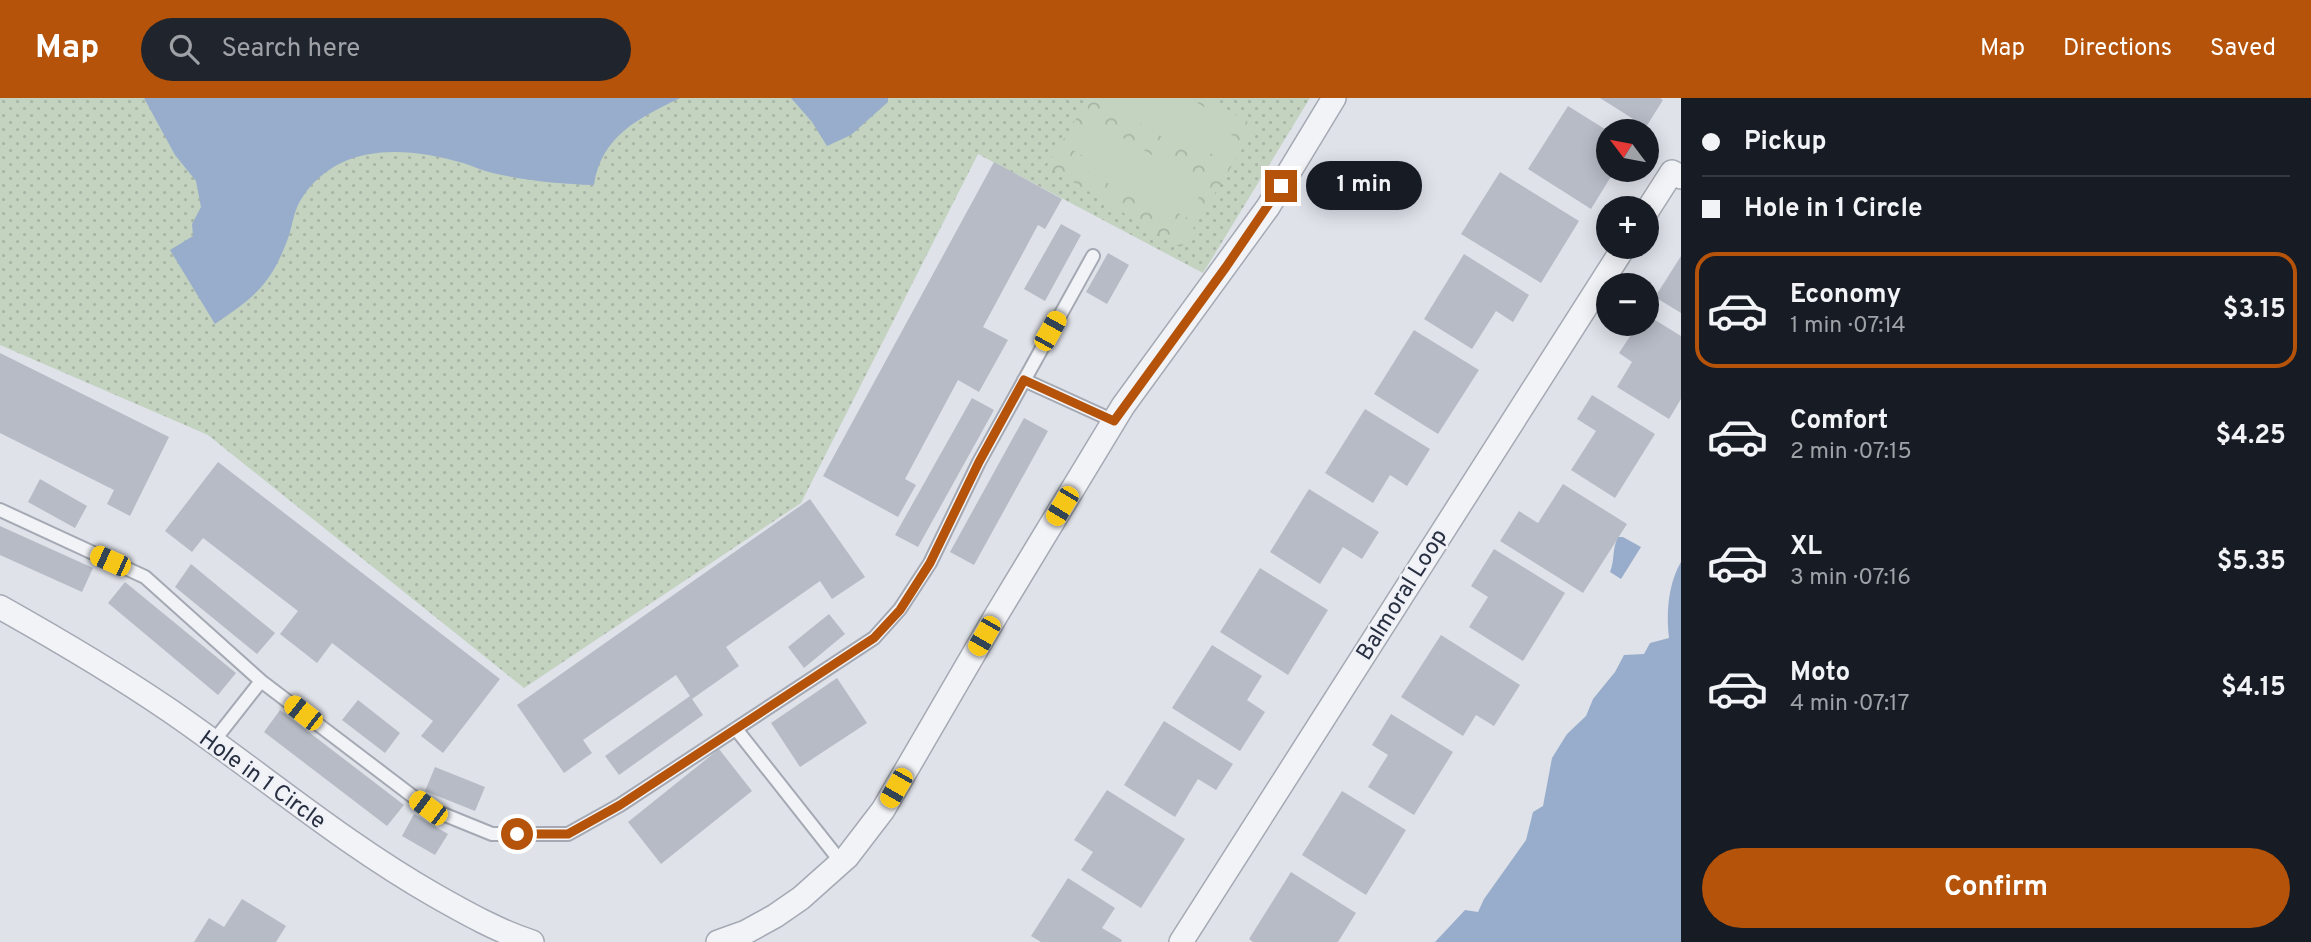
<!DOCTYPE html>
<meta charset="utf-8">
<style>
:root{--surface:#171b24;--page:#20242c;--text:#f1f3f6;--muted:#9ea1a6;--line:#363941;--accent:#b45309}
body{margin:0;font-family:Overpass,sans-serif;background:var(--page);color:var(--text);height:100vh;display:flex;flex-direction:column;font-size:26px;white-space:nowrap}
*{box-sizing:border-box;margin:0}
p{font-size:23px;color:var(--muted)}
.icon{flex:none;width:38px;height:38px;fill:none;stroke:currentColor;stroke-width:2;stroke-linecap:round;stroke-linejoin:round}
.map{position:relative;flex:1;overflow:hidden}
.details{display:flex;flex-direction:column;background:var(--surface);width:630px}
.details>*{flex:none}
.guide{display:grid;align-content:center;height:154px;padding:0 21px;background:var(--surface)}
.needle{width:46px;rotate:302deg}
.buttons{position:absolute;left:1596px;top:21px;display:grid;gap:14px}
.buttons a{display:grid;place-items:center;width:63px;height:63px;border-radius:50%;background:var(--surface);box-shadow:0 4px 18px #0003;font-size:35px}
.end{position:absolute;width:32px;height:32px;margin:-16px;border:9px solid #b45309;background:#fff;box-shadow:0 0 0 4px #fff}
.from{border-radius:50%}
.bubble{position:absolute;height:49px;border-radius:24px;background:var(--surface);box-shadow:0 4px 18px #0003;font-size:23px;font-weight:700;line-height:49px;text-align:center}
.car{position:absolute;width:21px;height:42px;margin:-21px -10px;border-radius:9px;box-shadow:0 0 5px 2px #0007;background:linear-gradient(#f5c518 24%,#345 0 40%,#f5c518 0 76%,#345 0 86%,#f5c518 0)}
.guide b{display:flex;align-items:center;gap:24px;height:66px;font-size:26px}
.guide b+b{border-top:2px solid var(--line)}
.guide i{width:18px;height:18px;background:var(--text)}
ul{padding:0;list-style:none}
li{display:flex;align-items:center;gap:21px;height:116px;margin:0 14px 10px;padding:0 7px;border:4px solid transparent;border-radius:21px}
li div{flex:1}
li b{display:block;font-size:26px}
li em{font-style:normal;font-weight:700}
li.on{border-color:var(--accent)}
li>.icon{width:63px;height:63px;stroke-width:1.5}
.button{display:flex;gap:14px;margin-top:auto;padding:14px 21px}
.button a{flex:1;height:80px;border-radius:42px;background:var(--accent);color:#fff;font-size:28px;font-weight:700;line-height:80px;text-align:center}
header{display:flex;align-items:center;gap:42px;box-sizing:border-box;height:98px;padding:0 35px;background:var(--accent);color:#fff}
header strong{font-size:33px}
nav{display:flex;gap:38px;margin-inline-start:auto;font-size:24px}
.search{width:490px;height:63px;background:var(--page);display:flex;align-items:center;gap:18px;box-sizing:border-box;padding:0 24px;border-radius:38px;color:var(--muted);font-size:26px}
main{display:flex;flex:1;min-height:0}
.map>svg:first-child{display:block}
.grass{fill:url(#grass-dots)}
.park{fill:url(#park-crowns)}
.pitch{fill:#c3d3c0}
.water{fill:#98adcb}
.building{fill:#b6bbc6}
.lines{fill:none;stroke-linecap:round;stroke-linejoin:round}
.lane-casing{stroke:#a4a9b3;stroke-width:16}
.street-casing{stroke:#a4a9b3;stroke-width:26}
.lane{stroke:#f2f3f7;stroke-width:12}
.street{stroke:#f2f3f7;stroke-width:23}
.route{stroke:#b45309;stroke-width:9}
.labels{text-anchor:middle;stroke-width:5;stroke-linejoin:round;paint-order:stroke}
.street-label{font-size:23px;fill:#272f41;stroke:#eff1f7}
</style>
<header>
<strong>Map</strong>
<div class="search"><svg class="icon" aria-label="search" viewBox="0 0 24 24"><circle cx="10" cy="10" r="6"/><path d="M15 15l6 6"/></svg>Search here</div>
<nav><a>Map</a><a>Directions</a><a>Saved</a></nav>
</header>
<main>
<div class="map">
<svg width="1681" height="844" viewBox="0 0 1681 844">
<defs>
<pattern id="grass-dots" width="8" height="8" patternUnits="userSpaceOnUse" patternTransform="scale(1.75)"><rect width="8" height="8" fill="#c3d3c0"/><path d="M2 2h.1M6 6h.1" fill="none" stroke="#a8b5a6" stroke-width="1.8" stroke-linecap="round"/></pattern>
<pattern id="park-crowns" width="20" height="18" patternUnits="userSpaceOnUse" patternTransform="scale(1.75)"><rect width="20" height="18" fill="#c3d3c0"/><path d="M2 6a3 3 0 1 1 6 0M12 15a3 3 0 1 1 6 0" fill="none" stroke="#a8b5a6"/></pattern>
</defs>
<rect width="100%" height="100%" fill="#dfe2e9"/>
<!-- grass -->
<path class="grass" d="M0,0H1310L1203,175L978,56L801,405L524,590L208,337L0,247Z"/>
<!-- park -->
<path class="park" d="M1089,0H1209L1256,29L1181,150L1047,68Z"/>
<!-- pitch -->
<path class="pitch" d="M1118,0H1189L1226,22L1222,31L1235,39L1221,61L1208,54L1202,63L1116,11L1121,2Z
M1105,29L1192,81L1187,89L1200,97L1186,120L1173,112L1167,121L1081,69L1086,60L1073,52L1087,30L1100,37Z"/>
<!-- water -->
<path class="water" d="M144,0H680C639,20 601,38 594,87C560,86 527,83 493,75C483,73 473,68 463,65C404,48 336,44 300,103C293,115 292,131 287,143C270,188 253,200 215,226L170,152L193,138L192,126L201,109L196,83L175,57Z
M791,0H888V4L851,37L827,48L812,24Z
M1618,439H1623L1641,449L1621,481L1610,474C1615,462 1612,450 1618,439Z
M1681,464V844H1435L1465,812L1478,814L1484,801L1526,742L1533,714L1543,708L1552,660L1567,636L1586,618L1593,601L1615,574L1624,557L1644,556L1650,545L1669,540C1666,516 1668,486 1681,464Z"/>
<!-- building -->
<path class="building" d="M1600,0H1660L1663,2L1646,29Z
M1568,8L1608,33V72H1615L1591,111L1528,71Z
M994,64L1062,101L1045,131L1038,127L983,229L1008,242L979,294L958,282L905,381L916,387L898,419L823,378Z
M1500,74L1579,123L1541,185L1461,136Z
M1061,126L1081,137L1045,203L1024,191Z
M1108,155L1129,167L1107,206L1086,194Z
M1464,156L1529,197L1513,224L1496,213L1472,251L1424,221Z
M1681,158V215L1655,199Z
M1647,217L1681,238V301L1669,321L1617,289L1632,264L1619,255L1638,226H1647Z
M1414,232L1479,272L1438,336L1374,296Z
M0,255L169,339L130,418L107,406L114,392L0,335Z
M1592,297L1655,336L1615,400L1571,372L1596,333L1577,321Z
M972,300L994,312L918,449L895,437Z
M1365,311L1430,351L1407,388L1390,377L1373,405L1325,375Z
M1024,320L1048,333L974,467L950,454Z
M218,364L500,581L443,655L421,638L433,623L332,545L317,565L280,536L298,513L203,440L192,454L165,433Z
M40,381L87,408L75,430L28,404Z
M1563,386L1627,426L1583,495L1500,443L1519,413L1538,425Z
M1309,391L1379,434L1362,461L1343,449L1320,486L1270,454Z
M810,401L865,479L832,501L820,483L726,549L739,568L692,601L703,617L619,677L605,658L690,598L676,577L583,642L592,655L564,675L517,607Z
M0,428L93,470L82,494L0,457Z
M1494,451L1565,495L1523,563L1469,529L1488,499L1471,488Z
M191,466L275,535L257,556L175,489Z
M1260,470L1328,512L1288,577L1220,534Z
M125,484L236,575L218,597L108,505Z
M829,516L845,536L804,570L788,549Z
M1441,537L1520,587L1494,628L1476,617L1463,638L1401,599Z
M1212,547L1262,578L1247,602L1265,614L1240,653L1172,610Z
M837,580L867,625L800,669L771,625Z
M358,602L400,635L385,655L342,622Z
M280,612L404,707L387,728L264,634Z
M1391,616L1453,654L1414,717L1368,689L1388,657L1372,647Z
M1164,623L1233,666L1216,692L1198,681L1175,719L1124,687Z
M719,651L752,693L661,766L628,724Z
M435,669L485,689L475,713L425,693Z
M1107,692L1185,741L1141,810L1081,772L1093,754L1074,742Z
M1342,693L1406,732L1366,797L1302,757Z
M414,716L448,736L435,757L402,738Z
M1291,774L1356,815L1338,844H1253L1249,841Z
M1068,780L1115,810L1102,830L1122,842L1121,844H1041L1031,838Z
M242,801L286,828L276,844H194L209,820L224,829Z"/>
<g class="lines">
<defs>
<path id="lane" d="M1024,282L1114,323
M0,412L145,479L261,583
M736,631L841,764
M213,644L261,583L428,710L492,736H568L620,707L874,540L900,511L930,465L979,364L1093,158"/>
<path id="street" d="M1647,113L1672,74L1681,79
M0,509C57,541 115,575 169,612C258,673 341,744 436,798C466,815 498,833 532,844
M718,844L746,834L775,818L801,800L847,759L883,712L997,516L1123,308L1268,109L1334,0
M1181,844L1624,149"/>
</defs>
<!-- lane casing -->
<use href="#lane" class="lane-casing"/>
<!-- street casing -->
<use href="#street" class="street-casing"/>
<!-- lane -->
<use href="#lane" class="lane"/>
<!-- street -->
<use href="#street" class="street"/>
</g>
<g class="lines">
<!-- route -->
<path class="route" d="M517,736H568L620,707L874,540L900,512L930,465L979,364L1024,282L1114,323L1226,169L1281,88"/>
</g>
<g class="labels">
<!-- street labels -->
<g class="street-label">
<text transform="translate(1401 496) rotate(-58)" y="8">Balmoral Loop</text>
<text transform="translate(263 681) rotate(36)" y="8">Hole in 1 Circle</text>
</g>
</g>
</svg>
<div class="buttons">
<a><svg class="needle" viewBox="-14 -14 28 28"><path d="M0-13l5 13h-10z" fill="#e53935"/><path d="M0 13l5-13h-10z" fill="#9ea1a6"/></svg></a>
<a>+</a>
<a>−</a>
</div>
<i class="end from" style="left:517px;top:736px"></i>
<i class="end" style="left:1281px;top:88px"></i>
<div class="bubble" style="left:1306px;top:63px;width:116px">1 min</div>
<i class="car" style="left:1050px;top:233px;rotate:29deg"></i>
<i class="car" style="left:1062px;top:408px;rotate:211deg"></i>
<i class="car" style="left:110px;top:463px;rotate:294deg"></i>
<i class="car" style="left:984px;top:538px;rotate:210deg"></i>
<i class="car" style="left:303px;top:615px;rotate:308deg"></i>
<i class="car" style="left:896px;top:690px;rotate:210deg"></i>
<i class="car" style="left:428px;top:710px;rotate:307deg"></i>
</div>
<section class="details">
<div class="guide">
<b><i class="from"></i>Pickup</b>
<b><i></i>Hole in 1 Circle</b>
</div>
<ul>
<li class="on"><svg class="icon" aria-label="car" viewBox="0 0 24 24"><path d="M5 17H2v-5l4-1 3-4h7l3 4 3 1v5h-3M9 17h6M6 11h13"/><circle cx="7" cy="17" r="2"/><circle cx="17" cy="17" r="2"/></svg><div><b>Economy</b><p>1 min · 07:14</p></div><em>$3.15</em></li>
<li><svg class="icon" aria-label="car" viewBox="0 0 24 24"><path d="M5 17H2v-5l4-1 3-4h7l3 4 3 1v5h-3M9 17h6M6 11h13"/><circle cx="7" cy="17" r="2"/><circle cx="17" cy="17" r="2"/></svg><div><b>Comfort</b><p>2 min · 07:15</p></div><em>$4.25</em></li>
<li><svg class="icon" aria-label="car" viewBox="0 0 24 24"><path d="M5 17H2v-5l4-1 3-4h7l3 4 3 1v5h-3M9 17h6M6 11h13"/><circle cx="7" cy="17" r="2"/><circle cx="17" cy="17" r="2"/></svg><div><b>XL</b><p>3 min · 07:16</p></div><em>$5.35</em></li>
<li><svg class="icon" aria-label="car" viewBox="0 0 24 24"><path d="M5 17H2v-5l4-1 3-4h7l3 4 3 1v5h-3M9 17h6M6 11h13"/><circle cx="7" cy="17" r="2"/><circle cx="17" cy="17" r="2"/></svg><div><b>Moto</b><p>4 min · 07:17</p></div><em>$4.15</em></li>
</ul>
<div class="button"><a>Confirm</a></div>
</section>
</main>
